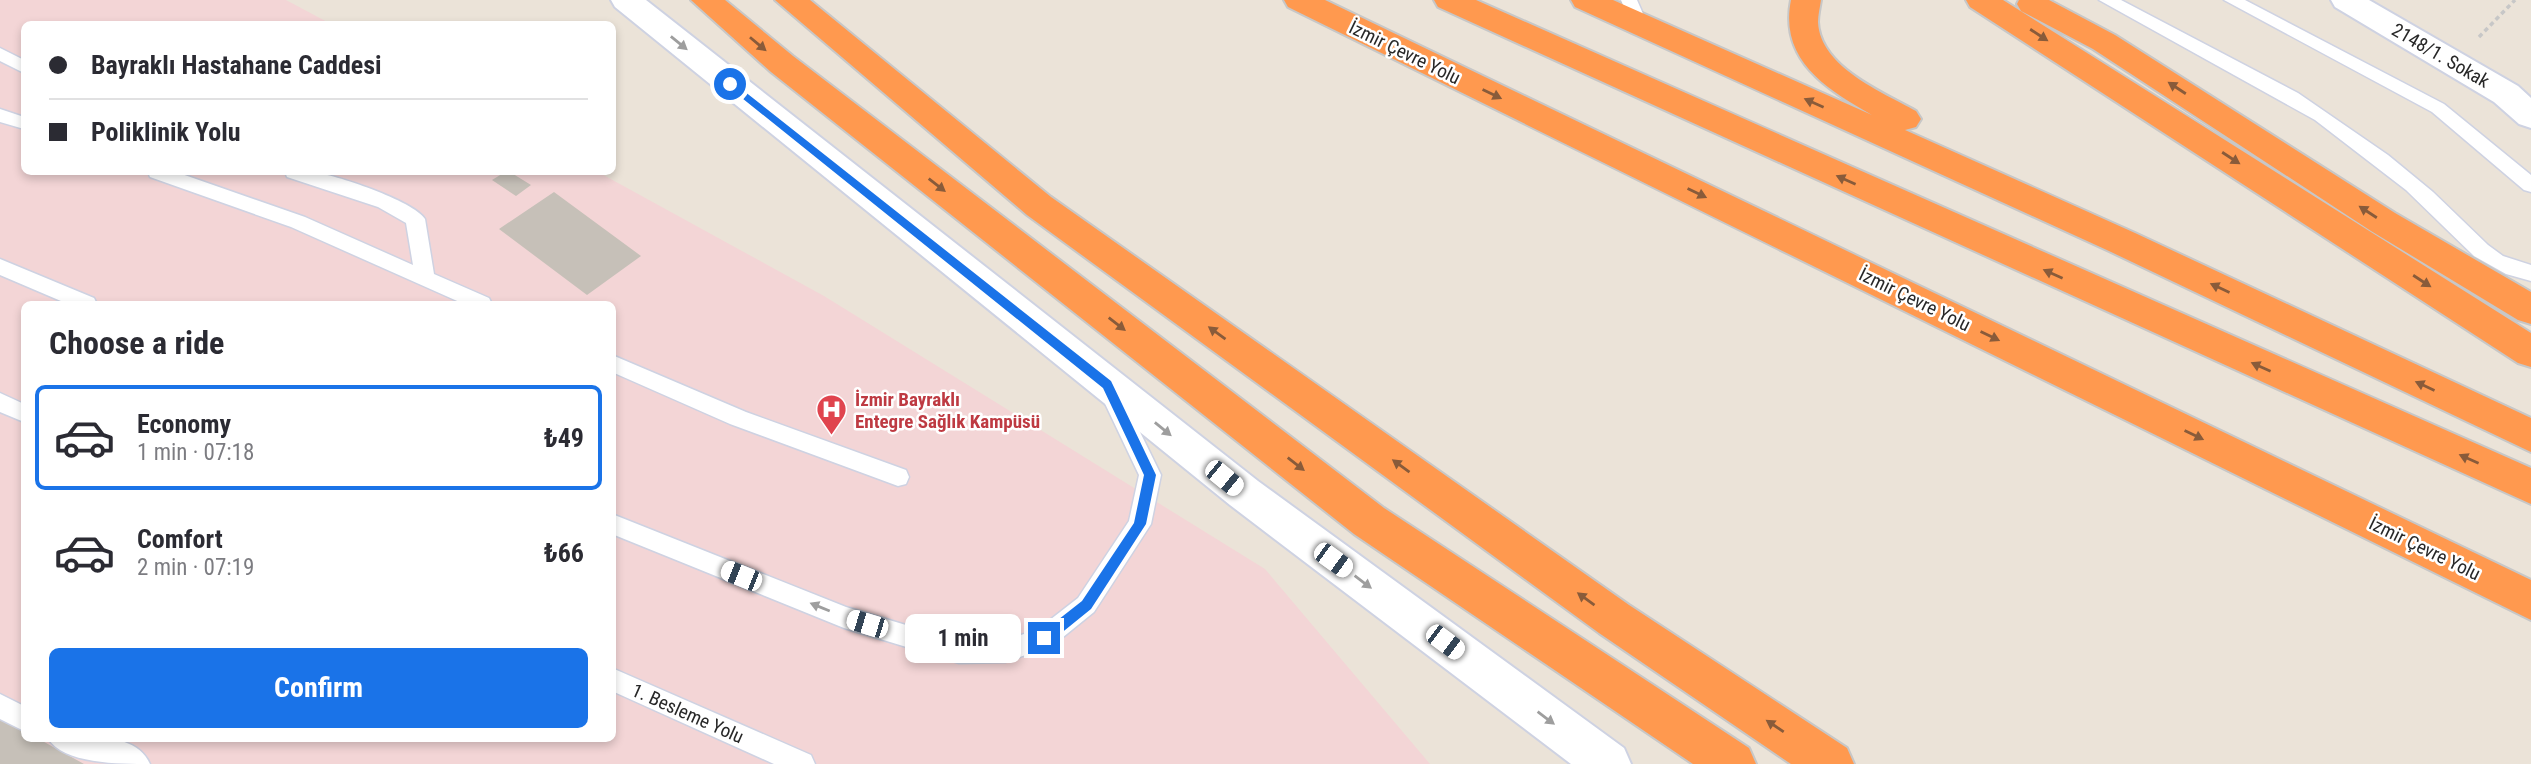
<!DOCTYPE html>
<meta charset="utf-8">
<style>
:root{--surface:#fff;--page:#f7f7f7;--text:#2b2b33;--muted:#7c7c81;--line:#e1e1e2;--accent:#1a73e8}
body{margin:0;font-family:"Roboto Condensed",sans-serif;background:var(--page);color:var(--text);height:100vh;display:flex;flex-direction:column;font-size:26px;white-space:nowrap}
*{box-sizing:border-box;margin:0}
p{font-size:23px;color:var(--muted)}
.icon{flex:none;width:38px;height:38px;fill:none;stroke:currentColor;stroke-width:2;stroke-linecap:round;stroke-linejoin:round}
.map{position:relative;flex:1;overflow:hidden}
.sheet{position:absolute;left:21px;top:301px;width:595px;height:441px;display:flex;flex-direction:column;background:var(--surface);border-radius:10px;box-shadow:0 4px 10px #0003}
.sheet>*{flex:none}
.hud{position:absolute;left:21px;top:21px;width:595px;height:154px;border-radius:10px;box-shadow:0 4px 10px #0003;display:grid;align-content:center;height:154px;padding:0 28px;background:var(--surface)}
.end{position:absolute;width:32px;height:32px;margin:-16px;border:9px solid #1a73e8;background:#fff;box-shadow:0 0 0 4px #fff}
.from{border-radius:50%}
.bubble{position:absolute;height:49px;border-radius:10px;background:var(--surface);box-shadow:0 4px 10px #0003;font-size:23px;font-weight:700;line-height:49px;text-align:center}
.car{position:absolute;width:21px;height:42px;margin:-21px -10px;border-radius:9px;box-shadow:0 0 5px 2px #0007;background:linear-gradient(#fff 24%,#345 0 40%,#fff 0 76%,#345 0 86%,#fff 0)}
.hud b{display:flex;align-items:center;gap:24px;height:66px;font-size:26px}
.hud b+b{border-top:2px solid var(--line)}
.hud i{width:18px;height:18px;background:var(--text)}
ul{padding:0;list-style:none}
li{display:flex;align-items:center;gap:21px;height:105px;margin:0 14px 10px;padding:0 14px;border:4px solid transparent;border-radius:10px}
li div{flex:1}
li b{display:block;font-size:26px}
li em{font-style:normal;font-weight:700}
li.on{border-color:var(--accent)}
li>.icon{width:63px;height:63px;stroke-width:1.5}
h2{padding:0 28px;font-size:32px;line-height:84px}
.action{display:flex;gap:14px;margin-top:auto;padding:14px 28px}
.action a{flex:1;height:80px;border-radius:10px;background:var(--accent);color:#fff;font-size:28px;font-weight:700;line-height:80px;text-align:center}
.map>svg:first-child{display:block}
.medical{fill:#f3d5d6;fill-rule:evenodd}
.building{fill:#c6c0b8}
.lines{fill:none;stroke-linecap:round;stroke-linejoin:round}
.lane-casing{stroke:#ced2e2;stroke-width:3}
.street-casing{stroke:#ced2e2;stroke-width:4}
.highway-casing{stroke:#c7c7c7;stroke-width:4}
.path{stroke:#c7c7c7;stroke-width:3.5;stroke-dasharray:4.5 3.5;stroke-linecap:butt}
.lane{fill:#fff;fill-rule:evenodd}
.street{fill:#fff;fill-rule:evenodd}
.highway{fill:#ff994f;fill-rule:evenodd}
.oneway{fill:#895b3a}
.oneway2{fill:#9e9e9e}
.route{fill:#1a73e8}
.labels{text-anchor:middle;stroke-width:5;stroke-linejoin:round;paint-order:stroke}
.street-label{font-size:19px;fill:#282828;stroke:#fff}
.health-label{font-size:19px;font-weight:bold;fill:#be3a42;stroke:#fff;text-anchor:start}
</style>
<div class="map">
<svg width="2531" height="764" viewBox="0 0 2531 764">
<rect width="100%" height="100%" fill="#ebe3d8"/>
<!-- medical -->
<path class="medical" d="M0,0H286L331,24H24V172H598L824,296L1265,569L1430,764H0ZM24,304H612V738H24Z"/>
<!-- building -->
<path class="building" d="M505,172H510L531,185L516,196L492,180Z
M554,192L641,256L587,295L499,229Z
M0,718L24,732V738H37L84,764H0Z"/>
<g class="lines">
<defs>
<path id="lane" d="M1621,0H1637L1647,23L1644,27H1632Z
M2099,0H2121L2298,93L2388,155L2433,192L2488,245L2503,256L2531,265V281L2506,274L2474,256L2406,190L2315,120Z
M2224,0H2245L2444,104L2531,175V192L2524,190L2432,112Z
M0,48L24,60V73L0,61Z
M0,109L24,117V129L0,122Z
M148,172H176L305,217L413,265L406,223L378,207L287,177L285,172C293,171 304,170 312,172C334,174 414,201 425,219L434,274L489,298L492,304H464L291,227L150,177Z
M0,259L94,298L97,304H68L0,275Z
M612,355L746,412L906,470L909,477L906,484L898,486L730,424L612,372Z
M1111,384L1118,387L1161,475L1151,524L1094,612L1052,646L1005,662L959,663L844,628L612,534V514L846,607L959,641L1005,640L1037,630L1078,598L1129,521L1139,475L1100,393L1104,387Z
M0,393L24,404V422L0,412Z
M612,668L811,755L815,764H774L612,691Z
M0,694L24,706V731L0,719Z
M48,738C78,738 135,729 150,764C120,764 62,764 48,738Z"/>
<path id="street" d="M611,0H646L1258,481L1624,748L1631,764H1571L1230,505L615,7Z
M2331,0H2369L2518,86L2531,98V128L2519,124L2494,102L2335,7Z"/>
<path id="highway" d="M691,0H725L793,56L1384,508L1749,748L1756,764H1693L1354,534L771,72Z
M775,0H810L1051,197L1629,605L1847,748L1854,764H1791L1599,633L1027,215Z
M1284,0H1325L2531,580V620L1288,7Z
M1434,0H1476L2531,468V504L1438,7Z
M1571,0H1613L1872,115C1826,89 1779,60 1791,0H1821C1820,7 1818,15 1818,22C1820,67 1882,92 1916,111L1921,119L1916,127L1905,130L2135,233L2531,418V452L2109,251L1575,7Z
M1966,0H2003L2531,333V367L2518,363L1970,7Z
M2019,0H2049L2115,35L2395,213L2531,292V324L2518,320L2371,231L2093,49L2021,11L2017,4Z"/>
</defs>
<!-- lane casing -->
<use href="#lane" class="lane-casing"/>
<!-- street casing -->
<use href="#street" class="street-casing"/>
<!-- highway casing -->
<use href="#highway" class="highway-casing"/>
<!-- path -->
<path class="path" d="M2479,37L2515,0"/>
<!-- lane -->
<use href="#lane" class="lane"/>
<!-- street -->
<use href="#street" class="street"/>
<!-- highway -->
<use href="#highway" class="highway"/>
</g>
<!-- one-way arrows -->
<defs><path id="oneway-solid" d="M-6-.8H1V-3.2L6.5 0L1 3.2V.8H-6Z" transform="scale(1.75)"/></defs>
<g class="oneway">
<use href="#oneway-solid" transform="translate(2039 35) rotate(33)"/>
<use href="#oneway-solid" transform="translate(758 44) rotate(40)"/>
<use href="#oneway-solid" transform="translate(2177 88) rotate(-147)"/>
<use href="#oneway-solid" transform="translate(1492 94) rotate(26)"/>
<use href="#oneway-solid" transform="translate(1814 103) rotate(-156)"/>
<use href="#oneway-solid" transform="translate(2231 158) rotate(33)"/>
<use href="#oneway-solid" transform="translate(1846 180) rotate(-156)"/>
<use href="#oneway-solid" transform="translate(937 185) rotate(38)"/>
<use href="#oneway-solid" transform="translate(1697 193) rotate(26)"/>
<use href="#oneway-solid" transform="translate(2368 212) rotate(-147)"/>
<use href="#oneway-solid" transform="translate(2053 274) rotate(-156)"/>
<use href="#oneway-solid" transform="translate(2422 281) rotate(33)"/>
<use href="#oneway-solid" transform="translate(2220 288) rotate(-155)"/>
<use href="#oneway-solid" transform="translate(1117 324) rotate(38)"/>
<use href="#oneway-solid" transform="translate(1217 333) rotate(-144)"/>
<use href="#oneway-solid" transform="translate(1990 336) rotate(26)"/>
<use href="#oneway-solid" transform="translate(2261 367) rotate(-156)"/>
<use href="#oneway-solid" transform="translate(2425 386) rotate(-155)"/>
<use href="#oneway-solid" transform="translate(2194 435) rotate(26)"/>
<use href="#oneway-solid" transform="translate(2469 459) rotate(-156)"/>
<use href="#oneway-solid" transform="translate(1296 464) rotate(38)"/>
<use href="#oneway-solid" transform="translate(1401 466) rotate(-144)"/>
<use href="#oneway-solid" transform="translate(1586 599) rotate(-144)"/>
<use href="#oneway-solid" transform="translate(1775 726) rotate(-146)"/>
</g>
<g class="oneway2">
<use href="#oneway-solid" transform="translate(679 43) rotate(39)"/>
<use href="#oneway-solid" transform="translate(1163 429) rotate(39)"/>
<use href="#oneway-solid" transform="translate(1363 582) rotate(37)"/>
<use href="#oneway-solid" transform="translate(820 607) rotate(-158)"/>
<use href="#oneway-solid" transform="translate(1546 718) rotate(37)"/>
</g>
<!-- route -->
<path class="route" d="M730,80L1111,381L1156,475L1146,524L1091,609L1049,643H1040V634L1082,601L1134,523L1144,475L1103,388L727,86Z"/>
<!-- icons -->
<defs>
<symbol id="hospital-pin" viewBox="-11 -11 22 30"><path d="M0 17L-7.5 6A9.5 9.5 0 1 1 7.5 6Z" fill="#e0444e" stroke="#fff"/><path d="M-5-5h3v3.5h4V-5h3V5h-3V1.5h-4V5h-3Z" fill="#fff"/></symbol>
</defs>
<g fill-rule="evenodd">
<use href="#hospital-pin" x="814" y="392" width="35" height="47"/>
</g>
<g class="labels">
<!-- street labels -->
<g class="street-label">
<text transform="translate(1405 52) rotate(26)" y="7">İzmir Çevre Yolu</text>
<text transform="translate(2441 55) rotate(30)" y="7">2148/1. Sokak</text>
<text transform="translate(1915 299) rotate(26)" y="7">İzmir Çevre Yolu</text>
<text transform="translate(2425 548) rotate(26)" y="7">İzmir Çevre Yolu</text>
<text transform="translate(688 713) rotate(24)" y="7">1. Besleme Yolu</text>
</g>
<!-- health labels -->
<g class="health-label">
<text x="855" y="406">İzmir Bayraklı<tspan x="855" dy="22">Entegre Sağlık Kampüsü</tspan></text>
</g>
</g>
</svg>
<i class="end from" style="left:730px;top:84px"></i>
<i class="end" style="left:1044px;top:638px"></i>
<div class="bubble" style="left:905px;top:614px;width:116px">1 min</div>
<i class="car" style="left:1224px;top:478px;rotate:129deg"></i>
<i class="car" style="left:1333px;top:560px;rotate:126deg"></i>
<i class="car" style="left:741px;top:576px;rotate:292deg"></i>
<i class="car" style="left:867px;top:624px;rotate:287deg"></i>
<i class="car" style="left:1445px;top:642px;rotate:127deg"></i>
<div class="hud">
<b><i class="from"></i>Bayraklı Hastahane Caddesi</b>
<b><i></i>Poliklinik Yolu</b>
</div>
<section class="sheet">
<h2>Choose a ride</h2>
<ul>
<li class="on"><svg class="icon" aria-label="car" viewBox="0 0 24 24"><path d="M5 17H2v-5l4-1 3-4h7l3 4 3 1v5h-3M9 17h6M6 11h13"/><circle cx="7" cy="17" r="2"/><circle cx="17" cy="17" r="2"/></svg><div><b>Economy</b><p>1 min · 07:18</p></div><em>₺49</em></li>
<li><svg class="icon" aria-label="car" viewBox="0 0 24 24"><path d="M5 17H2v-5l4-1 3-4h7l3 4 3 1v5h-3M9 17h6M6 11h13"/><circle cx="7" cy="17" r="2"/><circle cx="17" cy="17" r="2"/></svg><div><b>Comfort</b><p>2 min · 07:19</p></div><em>₺66</em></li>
</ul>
<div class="action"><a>Confirm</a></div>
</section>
</div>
